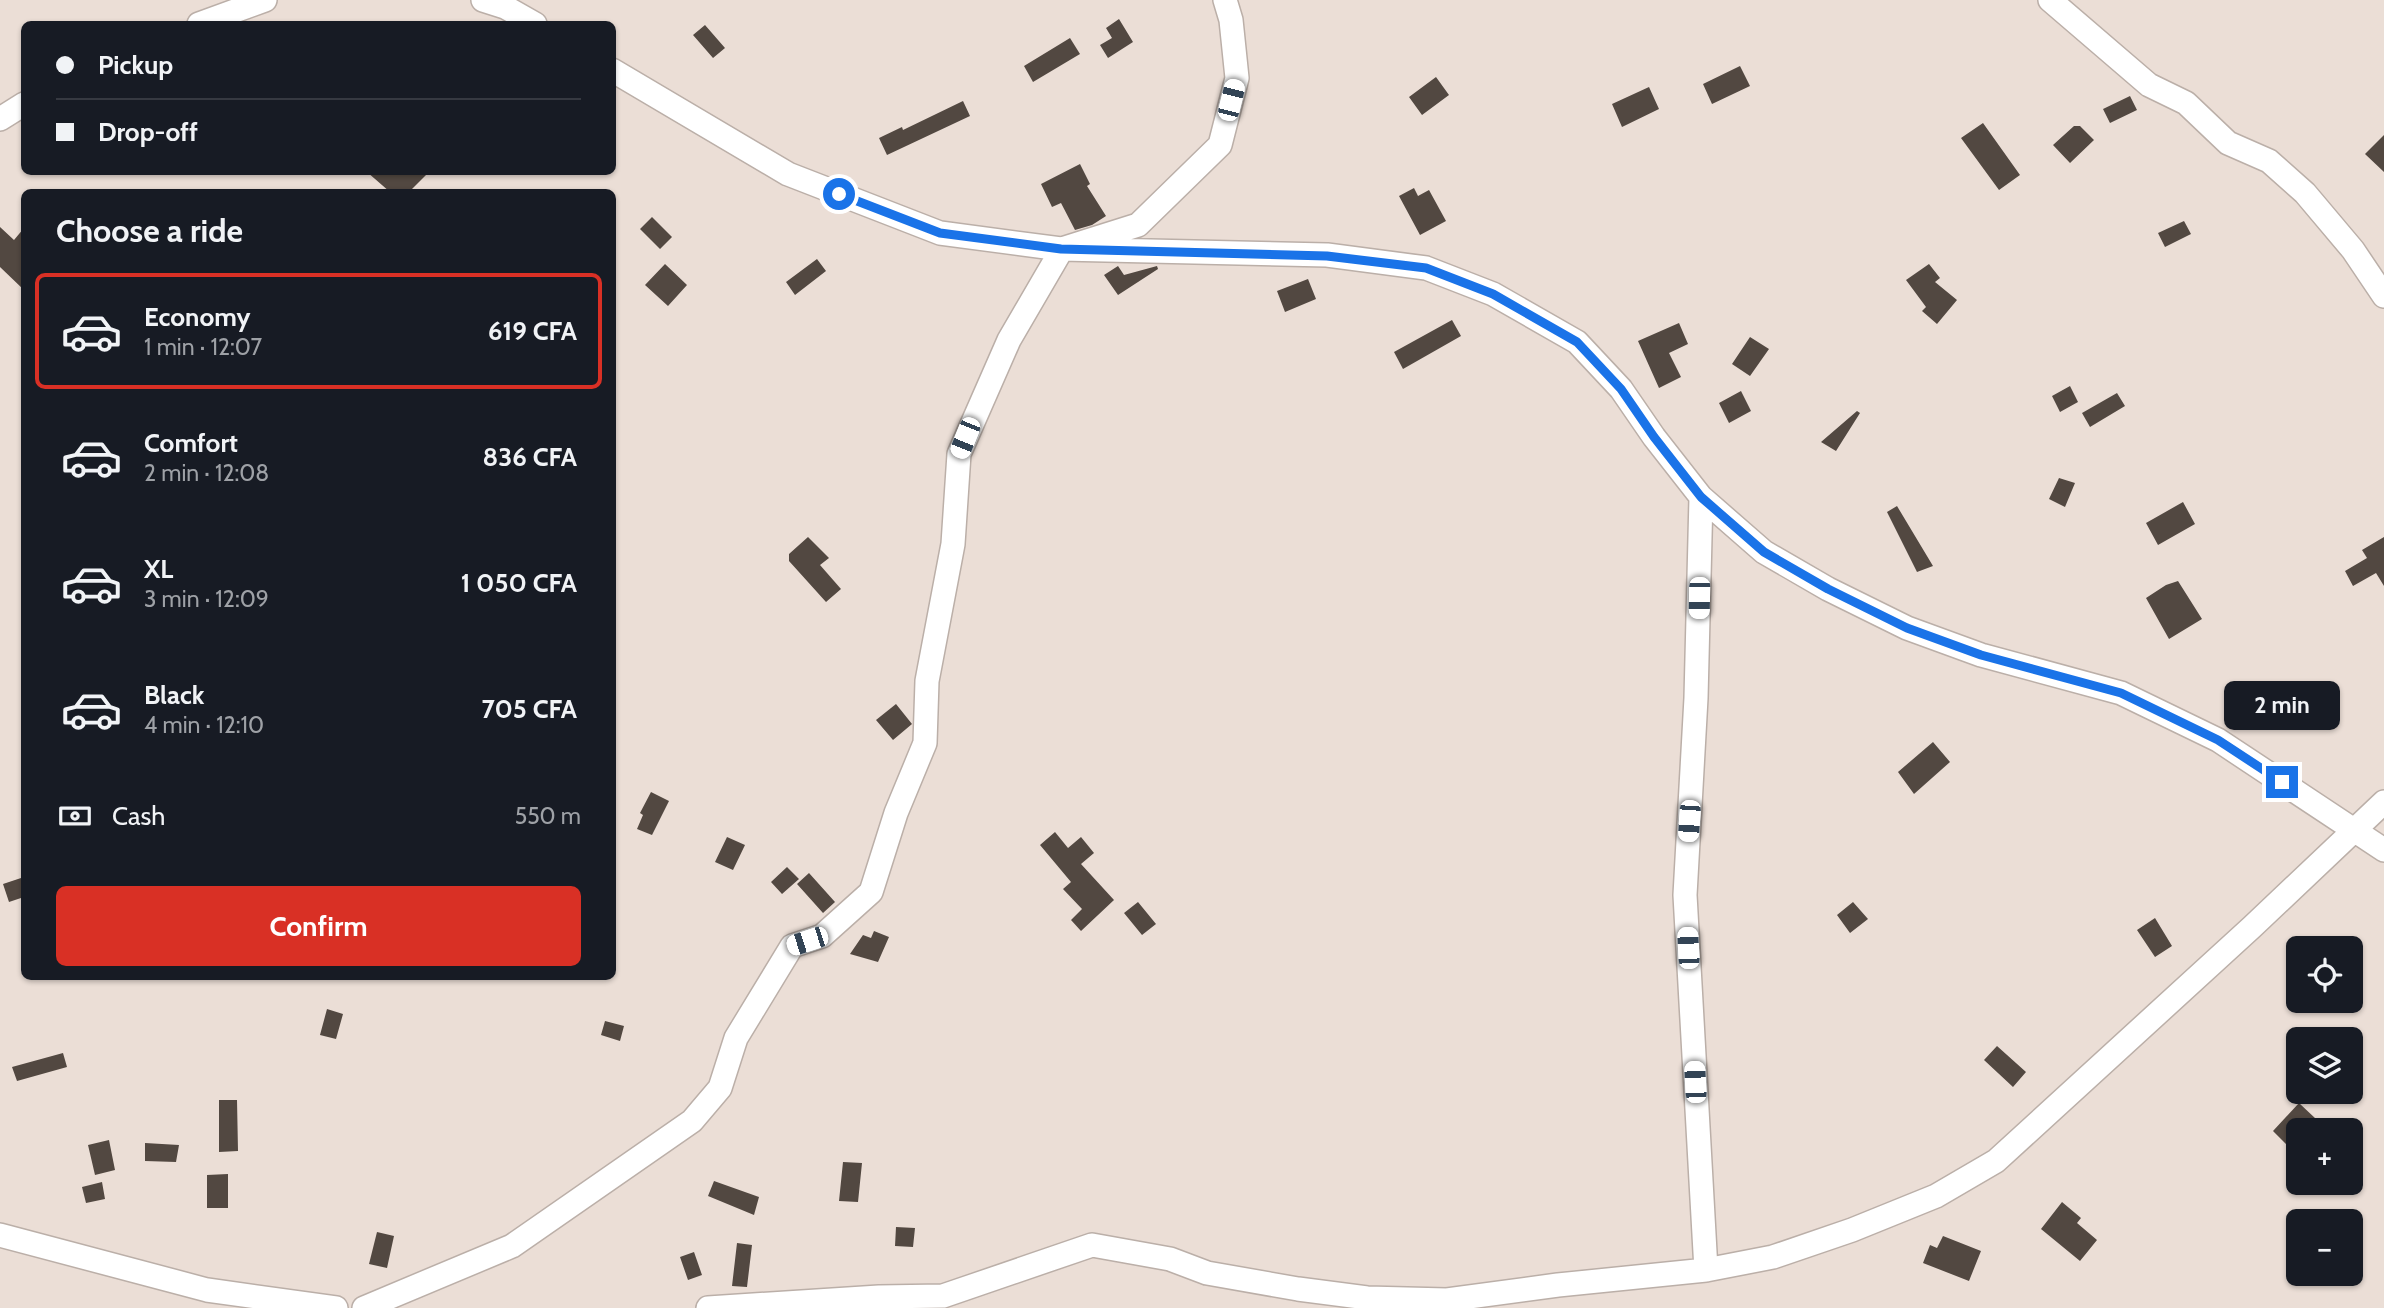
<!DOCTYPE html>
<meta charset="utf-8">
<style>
:root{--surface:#171b24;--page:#20242c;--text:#f1f3f6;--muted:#9ea1a6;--line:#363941;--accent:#d93025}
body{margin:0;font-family:Cabin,sans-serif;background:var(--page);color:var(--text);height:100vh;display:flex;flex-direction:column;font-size:26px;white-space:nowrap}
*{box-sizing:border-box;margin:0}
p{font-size:23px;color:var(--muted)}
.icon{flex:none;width:38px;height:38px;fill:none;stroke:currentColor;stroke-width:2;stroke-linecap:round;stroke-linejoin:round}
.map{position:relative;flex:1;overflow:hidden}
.panel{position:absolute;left:21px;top:189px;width:595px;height:791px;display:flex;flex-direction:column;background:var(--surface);border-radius:10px;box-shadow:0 2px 5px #0004}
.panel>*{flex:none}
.top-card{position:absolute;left:21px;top:21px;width:595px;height:154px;border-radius:10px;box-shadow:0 2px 5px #0004;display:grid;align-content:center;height:154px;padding:0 35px;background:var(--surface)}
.controls{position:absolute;left:2286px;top:936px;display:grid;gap:14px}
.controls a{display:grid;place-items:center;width:77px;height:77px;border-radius:10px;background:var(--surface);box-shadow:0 2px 5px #0004;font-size:35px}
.end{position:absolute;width:32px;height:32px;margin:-16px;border:9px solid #1a73e8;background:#fff;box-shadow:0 0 0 4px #fff}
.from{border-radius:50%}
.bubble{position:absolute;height:49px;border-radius:10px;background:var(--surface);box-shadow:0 2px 5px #0004;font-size:23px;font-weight:700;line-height:49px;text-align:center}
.car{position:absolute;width:21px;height:42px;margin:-21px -10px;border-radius:9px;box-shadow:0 0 5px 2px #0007;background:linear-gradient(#fff 24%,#345 0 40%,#fff 0 76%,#345 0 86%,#fff 0)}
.top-card b{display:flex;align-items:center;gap:24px;height:66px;font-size:26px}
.top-card b+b{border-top:2px solid var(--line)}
.top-card i{width:18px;height:18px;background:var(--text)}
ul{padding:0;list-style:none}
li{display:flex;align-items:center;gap:21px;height:116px;margin:0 14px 10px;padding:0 21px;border:4px solid transparent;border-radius:10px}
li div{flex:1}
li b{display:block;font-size:26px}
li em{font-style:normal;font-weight:700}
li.active{border-color:var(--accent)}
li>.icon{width:63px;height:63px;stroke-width:1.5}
h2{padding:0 35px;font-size:32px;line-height:84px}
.pay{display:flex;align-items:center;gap:18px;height:77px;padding:0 35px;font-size:26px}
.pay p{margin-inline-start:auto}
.button{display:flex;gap:14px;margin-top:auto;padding:14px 35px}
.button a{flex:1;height:80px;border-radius:10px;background:var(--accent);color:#fff;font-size:28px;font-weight:700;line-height:80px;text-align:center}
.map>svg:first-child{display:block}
.building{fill:#524841}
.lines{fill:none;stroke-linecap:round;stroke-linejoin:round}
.minor-casing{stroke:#bbafa8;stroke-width:26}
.minor{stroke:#fff;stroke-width:23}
.route{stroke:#1a73e8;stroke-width:9}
</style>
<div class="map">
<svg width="2384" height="1308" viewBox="0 0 2384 1308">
<rect width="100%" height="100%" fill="#ebded6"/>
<!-- building -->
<path class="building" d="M1119,19L1133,42L1108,58L1100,45L1112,38L1106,28Z
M705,25L725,48L713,58L693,35Z
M1070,38L1080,54L1033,82L1024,66Z
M1740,66L1750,86L1712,104L1703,84Z
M1436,77L1449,95L1422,115L1409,97Z
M1649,87L1659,109L1622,127L1612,104Z
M2130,96L2137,110L2110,123L2103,109Z
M963,101L970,116L887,155L879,138L902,127L903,130Z
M1983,123L2020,175L1999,190L1961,138Z
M2074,126H2080L2094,140L2070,163L2053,145Z
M2384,135V172L2365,154Z
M1080,164L1090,184L1087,186L1106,216L1092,225L1075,230L1061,203L1052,207L1041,184Z
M367,172H429L409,192H390Z
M1414,188L1418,196L1429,190L1446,221L1420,235L1399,196Z
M652,217L672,237L660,249L640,229Z
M2184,221L2191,234L2165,247L2158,233Z
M0,227L14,240L24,228V290L0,267Z
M817,259L826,271L795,295L786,282Z
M665,264L687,285L668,306L645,285Z
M1929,264L1940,278L1935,282L1957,300L1937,324L1922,311L1926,307L1906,280Z
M1118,266L1124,275L1157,266L1158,269L1118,295L1104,275Z
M1308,279L1316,299L1285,312L1277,291Z
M1452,320L1461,336L1403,369L1394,352Z
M1679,323L1688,344L1669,353L1681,377L1659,388L1638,341Z
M1750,337L1769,349L1750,376L1732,364Z
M2070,386L2078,402L2060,412L2052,396Z
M1741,391L1751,411L1729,423L1719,403Z
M2117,393L2125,406L2090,427L2082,413Z
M1857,411L1860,413L1836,451L1821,442Z
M2059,478L2075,483L2065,507L2049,499Z
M2183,502L2195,524L2158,545L2146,523Z
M1897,506L1933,566L1917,572L1887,512Z
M808,537L829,558L820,565L841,589L826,602L789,561V554Z
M2384,537V586L2376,573L2353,586L2345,571L2367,558L2362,550Z
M2178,581L2202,619L2169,639L2146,598L2166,585Z
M896,704L912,724L893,740L876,720Z
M1933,742L1950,762L1914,794L1898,772Z
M651,792L669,801L652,835L637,829L643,815L640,813Z
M1055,832L1068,848L1081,837L1094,853L1081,864L1114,900L1081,931L1071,920L1082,909L1063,889L1071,882L1040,845Z
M727,837L745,845L733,870L715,862Z
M787,867L799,879L782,894L771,882Z
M809,873L835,902L823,913L797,884Z
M24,877V897L9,902L3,884Z
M1138,902L1156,924L1142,935L1124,913Z
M1853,902L1868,919L1850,933L1837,915Z
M2155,918L2172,946L2155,957L2137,930Z
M874,931L889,937L878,962L850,954L863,935L871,938Z
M327,1009L343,1014L336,1039L320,1035Z
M605,1021L624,1026L620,1041L601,1035Z
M1997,1046L2026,1072L2013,1087L1984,1060Z
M63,1053L67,1067L17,1081L12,1067Z
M219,1100H237L238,1151L219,1152Z
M2299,1103L2316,1119L2305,1130H2298V1138L2289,1147L2273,1131Z
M109,1140L115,1170L95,1175L88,1145Z
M145,1143L179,1145L176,1162L145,1161Z
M843,1162L862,1163L858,1202L839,1201Z
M228,1174V1208H207V1175Z
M714,1181L759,1197L754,1215L708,1196Z
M102,1182L105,1199L86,1203L82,1187Z
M2062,1202L2081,1218L2077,1223L2097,1240L2080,1261L2041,1229Z
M896,1227L915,1228L913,1247L895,1246Z
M377,1232L394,1236L387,1268L369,1264Z
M1943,1236L1981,1251L1969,1281L1923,1263L1930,1245L1937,1248Z
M737,1243L752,1245L747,1287L732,1286Z
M694,1252L702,1275L688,1280L680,1257Z"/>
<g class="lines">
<defs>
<path id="minor" d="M483,0L505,7L535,24
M2050,0L2149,85L2186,103L2228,143L2269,161L2305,193L2353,250L2384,296
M199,24L265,0
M612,70L788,174L940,233L1061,249L1327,255L1426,268L1493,294L1577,342L1621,389L1654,437L1701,497L1764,552L1828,589L1907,628L1981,655L2121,693L2218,740L2384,850
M0,119L24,104
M1701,497L1696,698L1685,895L1706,1270
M0,1235L207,1290L336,1308
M364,1308L512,1246L692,1121L720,1088L736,1038L792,946L822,936L871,892L896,813L925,743L927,681L953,544L959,454L1009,340L1062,249L1138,225L1220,145L1237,78L1231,20L1225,0
M708,1308L879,1297L943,1296L1092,1245L1170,1259L1207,1273L1298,1289L1367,1298L1447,1300L1558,1285L1706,1270L1773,1257L1852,1230L1936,1196L1996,1161L2252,927L2384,802"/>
</defs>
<!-- minor casing -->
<use href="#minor" class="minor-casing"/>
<!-- minor -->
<use href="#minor" class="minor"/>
</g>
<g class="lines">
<!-- route -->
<path class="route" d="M839,194L940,233L1061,249L1327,256L1426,268L1493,294L1577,342L1621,389L1654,437L1701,497L1764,552L1828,589L1907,628L1981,655L2121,693L2218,740L2282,782"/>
</g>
</svg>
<div class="controls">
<a><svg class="icon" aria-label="locate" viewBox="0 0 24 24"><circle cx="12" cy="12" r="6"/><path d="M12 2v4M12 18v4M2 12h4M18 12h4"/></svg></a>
<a><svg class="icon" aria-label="layers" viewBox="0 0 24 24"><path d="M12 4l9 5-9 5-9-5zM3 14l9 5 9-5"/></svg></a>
<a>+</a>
<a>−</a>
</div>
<i class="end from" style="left:839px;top:194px"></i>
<i class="end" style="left:2282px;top:782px"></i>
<div class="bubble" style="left:2224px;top:681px;width:116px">2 min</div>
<i class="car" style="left:1231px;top:100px;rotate:14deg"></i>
<i class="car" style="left:965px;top:438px;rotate:202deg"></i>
<i class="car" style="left:1699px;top:598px;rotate:181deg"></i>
<i class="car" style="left:1689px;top:821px;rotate:184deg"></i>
<i class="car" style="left:807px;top:941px;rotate:252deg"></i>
<i class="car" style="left:1688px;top:948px;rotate:357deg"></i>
<i class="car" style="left:1695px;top:1082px;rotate:357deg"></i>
<div class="top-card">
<b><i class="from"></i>Pickup</b>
<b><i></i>Drop-off</b>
</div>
<section class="panel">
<h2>Choose a ride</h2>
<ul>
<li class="active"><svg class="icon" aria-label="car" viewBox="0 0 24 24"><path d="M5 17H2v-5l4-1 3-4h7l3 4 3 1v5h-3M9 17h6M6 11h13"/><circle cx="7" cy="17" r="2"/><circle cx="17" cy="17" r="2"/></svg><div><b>Economy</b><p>1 min · 12:07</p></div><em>619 CFA</em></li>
<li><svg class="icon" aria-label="car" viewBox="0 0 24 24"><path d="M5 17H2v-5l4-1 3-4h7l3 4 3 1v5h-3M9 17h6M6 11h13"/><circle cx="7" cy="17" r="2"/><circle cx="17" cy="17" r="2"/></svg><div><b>Comfort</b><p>2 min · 12:08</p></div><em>836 CFA</em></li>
<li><svg class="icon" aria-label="car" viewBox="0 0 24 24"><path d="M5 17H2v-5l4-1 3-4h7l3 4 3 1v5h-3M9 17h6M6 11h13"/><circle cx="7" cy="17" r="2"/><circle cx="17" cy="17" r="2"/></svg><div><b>XL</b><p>3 min · 12:09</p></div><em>1 050 CFA</em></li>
<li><svg class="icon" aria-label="car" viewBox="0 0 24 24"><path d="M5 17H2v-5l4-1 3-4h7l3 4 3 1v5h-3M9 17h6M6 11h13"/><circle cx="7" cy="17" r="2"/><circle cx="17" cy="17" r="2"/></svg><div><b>Black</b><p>4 min · 12:10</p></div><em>705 CFA</em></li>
</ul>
<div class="pay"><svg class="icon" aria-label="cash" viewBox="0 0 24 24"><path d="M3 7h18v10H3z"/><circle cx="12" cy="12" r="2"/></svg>Cash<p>550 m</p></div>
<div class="button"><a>Confirm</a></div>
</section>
</div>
